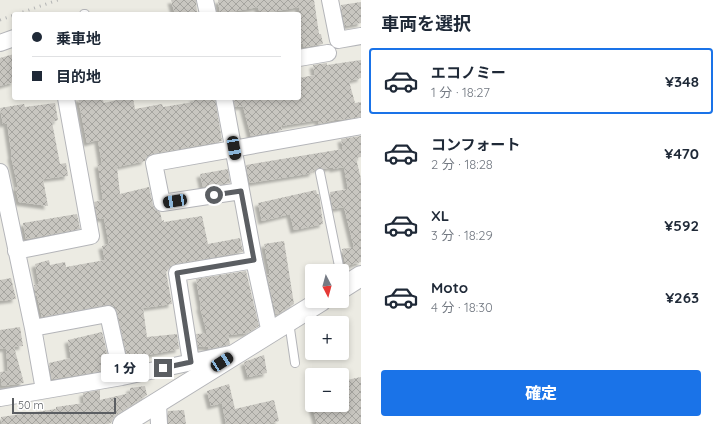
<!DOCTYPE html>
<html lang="ja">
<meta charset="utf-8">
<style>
:root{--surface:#fff;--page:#f6f6f7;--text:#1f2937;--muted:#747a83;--line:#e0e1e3;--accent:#1a73e8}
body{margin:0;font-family:Quicksand,"Noto Sans JP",sans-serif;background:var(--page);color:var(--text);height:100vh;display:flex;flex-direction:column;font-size:15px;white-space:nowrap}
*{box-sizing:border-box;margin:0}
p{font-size:13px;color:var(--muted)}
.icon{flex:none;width:22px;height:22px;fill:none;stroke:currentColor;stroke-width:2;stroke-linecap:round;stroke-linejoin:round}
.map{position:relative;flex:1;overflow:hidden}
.panel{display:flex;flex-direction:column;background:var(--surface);width:360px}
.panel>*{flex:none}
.banner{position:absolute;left:12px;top:12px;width:289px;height:88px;border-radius:4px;box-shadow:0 2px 6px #0003;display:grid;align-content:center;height:88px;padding:0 20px;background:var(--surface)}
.needle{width:26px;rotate:174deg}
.tools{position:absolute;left:305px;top:264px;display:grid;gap:8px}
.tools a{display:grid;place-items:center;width:44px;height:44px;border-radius:4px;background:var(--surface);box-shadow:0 2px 6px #0003;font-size:20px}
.scale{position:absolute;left:12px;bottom:10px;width:104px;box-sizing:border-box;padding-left:4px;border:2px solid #5b5e62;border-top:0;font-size:11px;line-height:14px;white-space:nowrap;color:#5b5e62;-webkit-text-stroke:3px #fff;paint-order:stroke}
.end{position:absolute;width:18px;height:18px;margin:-9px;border:5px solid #5b5e62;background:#fff;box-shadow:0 0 0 2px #fff}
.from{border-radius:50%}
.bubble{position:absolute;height:28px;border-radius:4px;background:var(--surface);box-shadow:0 2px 6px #0003;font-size:13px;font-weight:800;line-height:28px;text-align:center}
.car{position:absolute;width:12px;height:24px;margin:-12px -6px;border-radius:5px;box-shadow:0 0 3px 1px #0007;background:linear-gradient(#222 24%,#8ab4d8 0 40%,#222 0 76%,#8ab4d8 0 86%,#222 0)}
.banner b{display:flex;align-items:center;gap:14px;height:38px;font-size:15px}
.banner b+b{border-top:1px solid var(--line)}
.banner i{width:10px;height:10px;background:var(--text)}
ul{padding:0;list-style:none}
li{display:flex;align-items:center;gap:12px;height:66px;margin:0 8px 6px;padding:0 12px;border:2px solid transparent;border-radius:4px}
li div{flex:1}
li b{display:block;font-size:15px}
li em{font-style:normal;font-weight:800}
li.on{border-color:var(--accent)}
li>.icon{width:36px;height:36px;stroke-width:1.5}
h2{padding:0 20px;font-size:18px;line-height:48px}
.primary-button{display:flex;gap:8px;margin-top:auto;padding:8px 20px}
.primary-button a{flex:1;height:46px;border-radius:4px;background:var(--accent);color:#fff;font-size:16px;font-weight:800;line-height:46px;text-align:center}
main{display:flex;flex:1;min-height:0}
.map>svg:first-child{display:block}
.building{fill:url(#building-cross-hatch);filter:url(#shadow)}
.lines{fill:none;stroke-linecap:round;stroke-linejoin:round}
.service-casing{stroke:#b4b5b9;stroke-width:10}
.minor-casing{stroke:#b4b5b9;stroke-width:18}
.tertiary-casing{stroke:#b4b5b9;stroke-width:22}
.service{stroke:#fff;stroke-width:8}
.minor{stroke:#fff;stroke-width:16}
.tertiary{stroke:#fff;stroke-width:20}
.rail{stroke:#b3b4b4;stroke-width:3;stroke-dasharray:1 5;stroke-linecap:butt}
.route{stroke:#5b5e62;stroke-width:5}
</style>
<main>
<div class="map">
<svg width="361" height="424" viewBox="0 0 361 424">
<defs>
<pattern id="building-cross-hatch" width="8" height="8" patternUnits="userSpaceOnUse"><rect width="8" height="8" fill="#c8c6c0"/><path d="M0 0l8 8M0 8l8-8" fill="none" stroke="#a5a49f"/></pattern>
<filter id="shadow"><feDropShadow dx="-3.5" dy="3.5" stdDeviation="1" flood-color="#0004"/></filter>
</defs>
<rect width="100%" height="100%" fill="#ecebe3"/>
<!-- building -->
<path class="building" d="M171,0H196L197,14H175Z
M218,0H314L319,34H321L323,44L304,47L303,43L299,44V7L260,14L258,7L220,14Z
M361,2V23L345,26L341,5Z
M14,54V82L0,86V58Z
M361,60V78L349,81L355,103L361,102V117L338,120V119L319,124L318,120L281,126L282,130L251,136L243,106L235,107L234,98H299V78L315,75L313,65L327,63V65Z
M78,98H102L104,103L126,98H133L135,109L162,104L163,107L194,102L193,98H215L222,141L152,154L145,158V161L117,167L120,194L149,187L153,205L155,209L160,212L162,221L164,220V222L202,216L208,244L240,238L243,252L175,264L171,266L166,272L172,304L143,308L147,337L177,334L179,349L147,355L148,361L129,363L115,307L106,305L42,317L37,296H36L34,285L39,284L35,264L49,260L50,265L65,262L66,267L105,260L102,246L109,244L104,218L98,219L94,202L103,200L98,164H102L98,140L87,143Z
M55,103L58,120L52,122L60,164L66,163L68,176L43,179L48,206L19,202L15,187H18L11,156H12L7,123L3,124L0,108L24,104L25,107Z
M361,136V157L356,158L361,179V262L346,266L342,249L354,247L344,207L333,209L330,192L348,189L344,167L333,169V167L323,169L319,168L312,171L313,173L250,183L246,165L343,149L341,139Z
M228,169L230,183L203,187L200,174Z
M316,190L317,194H319L323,224L294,230L290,214L262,221L258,203Z
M77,214L80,229L26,239L23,223Z
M284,241L294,304L281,312L276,314L267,275L270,274L264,244Z
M246,271L259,326L247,333L228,335L230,344L229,345L209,349L208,347L198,346L196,334L207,333L200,307L201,306L196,279Z
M11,278L16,299L0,301V280Z
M20,327L23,346L14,347L24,383L2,386L0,372L8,371L6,348L0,349V330Z
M102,332L110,365L108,366L109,370L52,379L49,363L71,358L68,340Z
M264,355L267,373L248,377L244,362Z
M361,377V424H317L312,405H342V381Z
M229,384L235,409L274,400L279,421L266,424H226L222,403L211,406L207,391Z
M145,386L147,395L117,414L113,418L112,422L108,424H2L1,417L56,409V407L84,403L83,393L100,390V400L130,393V388Z
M184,410L186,424H168V411Z"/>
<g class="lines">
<defs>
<path id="service" d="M84,14H85
M320,173L340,271
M289,322L295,363"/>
<path id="minor" d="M205,0L208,14
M330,0L338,40L361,36
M0,43L14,38
M299,58L328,53
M224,98L254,260L270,333
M0,172L33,328L44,390
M241,191L162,203L154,163L361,126
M16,251L91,236L66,98
M33,328L108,314L122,377
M191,362L177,273L254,260
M0,398L122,377L230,354
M158,404L159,424"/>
<path id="tertiary" d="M342,288L361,276
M123,424L321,301"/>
</defs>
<!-- service casing -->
<use href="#service" class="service-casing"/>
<!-- minor casing -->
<use href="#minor" class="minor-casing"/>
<!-- tertiary casing -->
<use href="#tertiary" class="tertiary-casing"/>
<!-- service -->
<use href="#service" class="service"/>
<!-- minor -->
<use href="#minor" class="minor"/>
<!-- tertiary -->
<use href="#tertiary" class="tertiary"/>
<!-- rail -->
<path class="rail" d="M17,14L58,0
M0,20L14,15"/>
</g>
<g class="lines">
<!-- route -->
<path class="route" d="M163,368L191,362L177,273L254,260L241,191L214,195"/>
</g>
</svg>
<div class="tools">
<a><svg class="needle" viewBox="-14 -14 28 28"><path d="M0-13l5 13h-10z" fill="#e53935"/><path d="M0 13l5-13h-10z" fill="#747a83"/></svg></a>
<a>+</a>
<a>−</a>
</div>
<div class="scale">50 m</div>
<i class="end from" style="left:214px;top:195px"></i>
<i class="end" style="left:163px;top:368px"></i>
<div class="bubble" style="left:101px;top:354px;width:48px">1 分</div>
<i class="car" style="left:234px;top:148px;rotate:170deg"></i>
<i class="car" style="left:175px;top:201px;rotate:261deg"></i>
<i class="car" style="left:222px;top:362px;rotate:57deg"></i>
<div class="banner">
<b><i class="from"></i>乗車地</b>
<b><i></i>目的地</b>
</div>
</div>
<section class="panel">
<h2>車両を選択</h2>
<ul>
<li class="on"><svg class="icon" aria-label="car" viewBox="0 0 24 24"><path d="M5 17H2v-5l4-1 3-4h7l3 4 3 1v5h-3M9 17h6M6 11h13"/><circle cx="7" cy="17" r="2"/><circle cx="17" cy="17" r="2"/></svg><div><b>エコノミー</b><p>1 分 · 18:27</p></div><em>¥348</em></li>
<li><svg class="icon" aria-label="car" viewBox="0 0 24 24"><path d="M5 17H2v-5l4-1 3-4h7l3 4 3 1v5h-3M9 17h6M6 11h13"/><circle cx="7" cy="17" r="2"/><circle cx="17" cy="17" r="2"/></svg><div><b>コンフォート</b><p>2 分 · 18:28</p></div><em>¥470</em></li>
<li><svg class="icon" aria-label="car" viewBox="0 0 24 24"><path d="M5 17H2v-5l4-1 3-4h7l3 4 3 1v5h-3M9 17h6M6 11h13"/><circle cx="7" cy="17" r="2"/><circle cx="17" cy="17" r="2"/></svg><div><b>XL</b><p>3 分 · 18:29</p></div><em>¥592</em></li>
<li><svg class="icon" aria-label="car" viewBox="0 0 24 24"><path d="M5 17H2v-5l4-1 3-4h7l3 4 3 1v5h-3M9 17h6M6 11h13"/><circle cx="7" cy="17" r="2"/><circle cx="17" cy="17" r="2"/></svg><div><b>Moto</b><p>4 分 · 18:30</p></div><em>¥263</em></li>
</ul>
<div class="primary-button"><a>確定</a></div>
</section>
</main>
